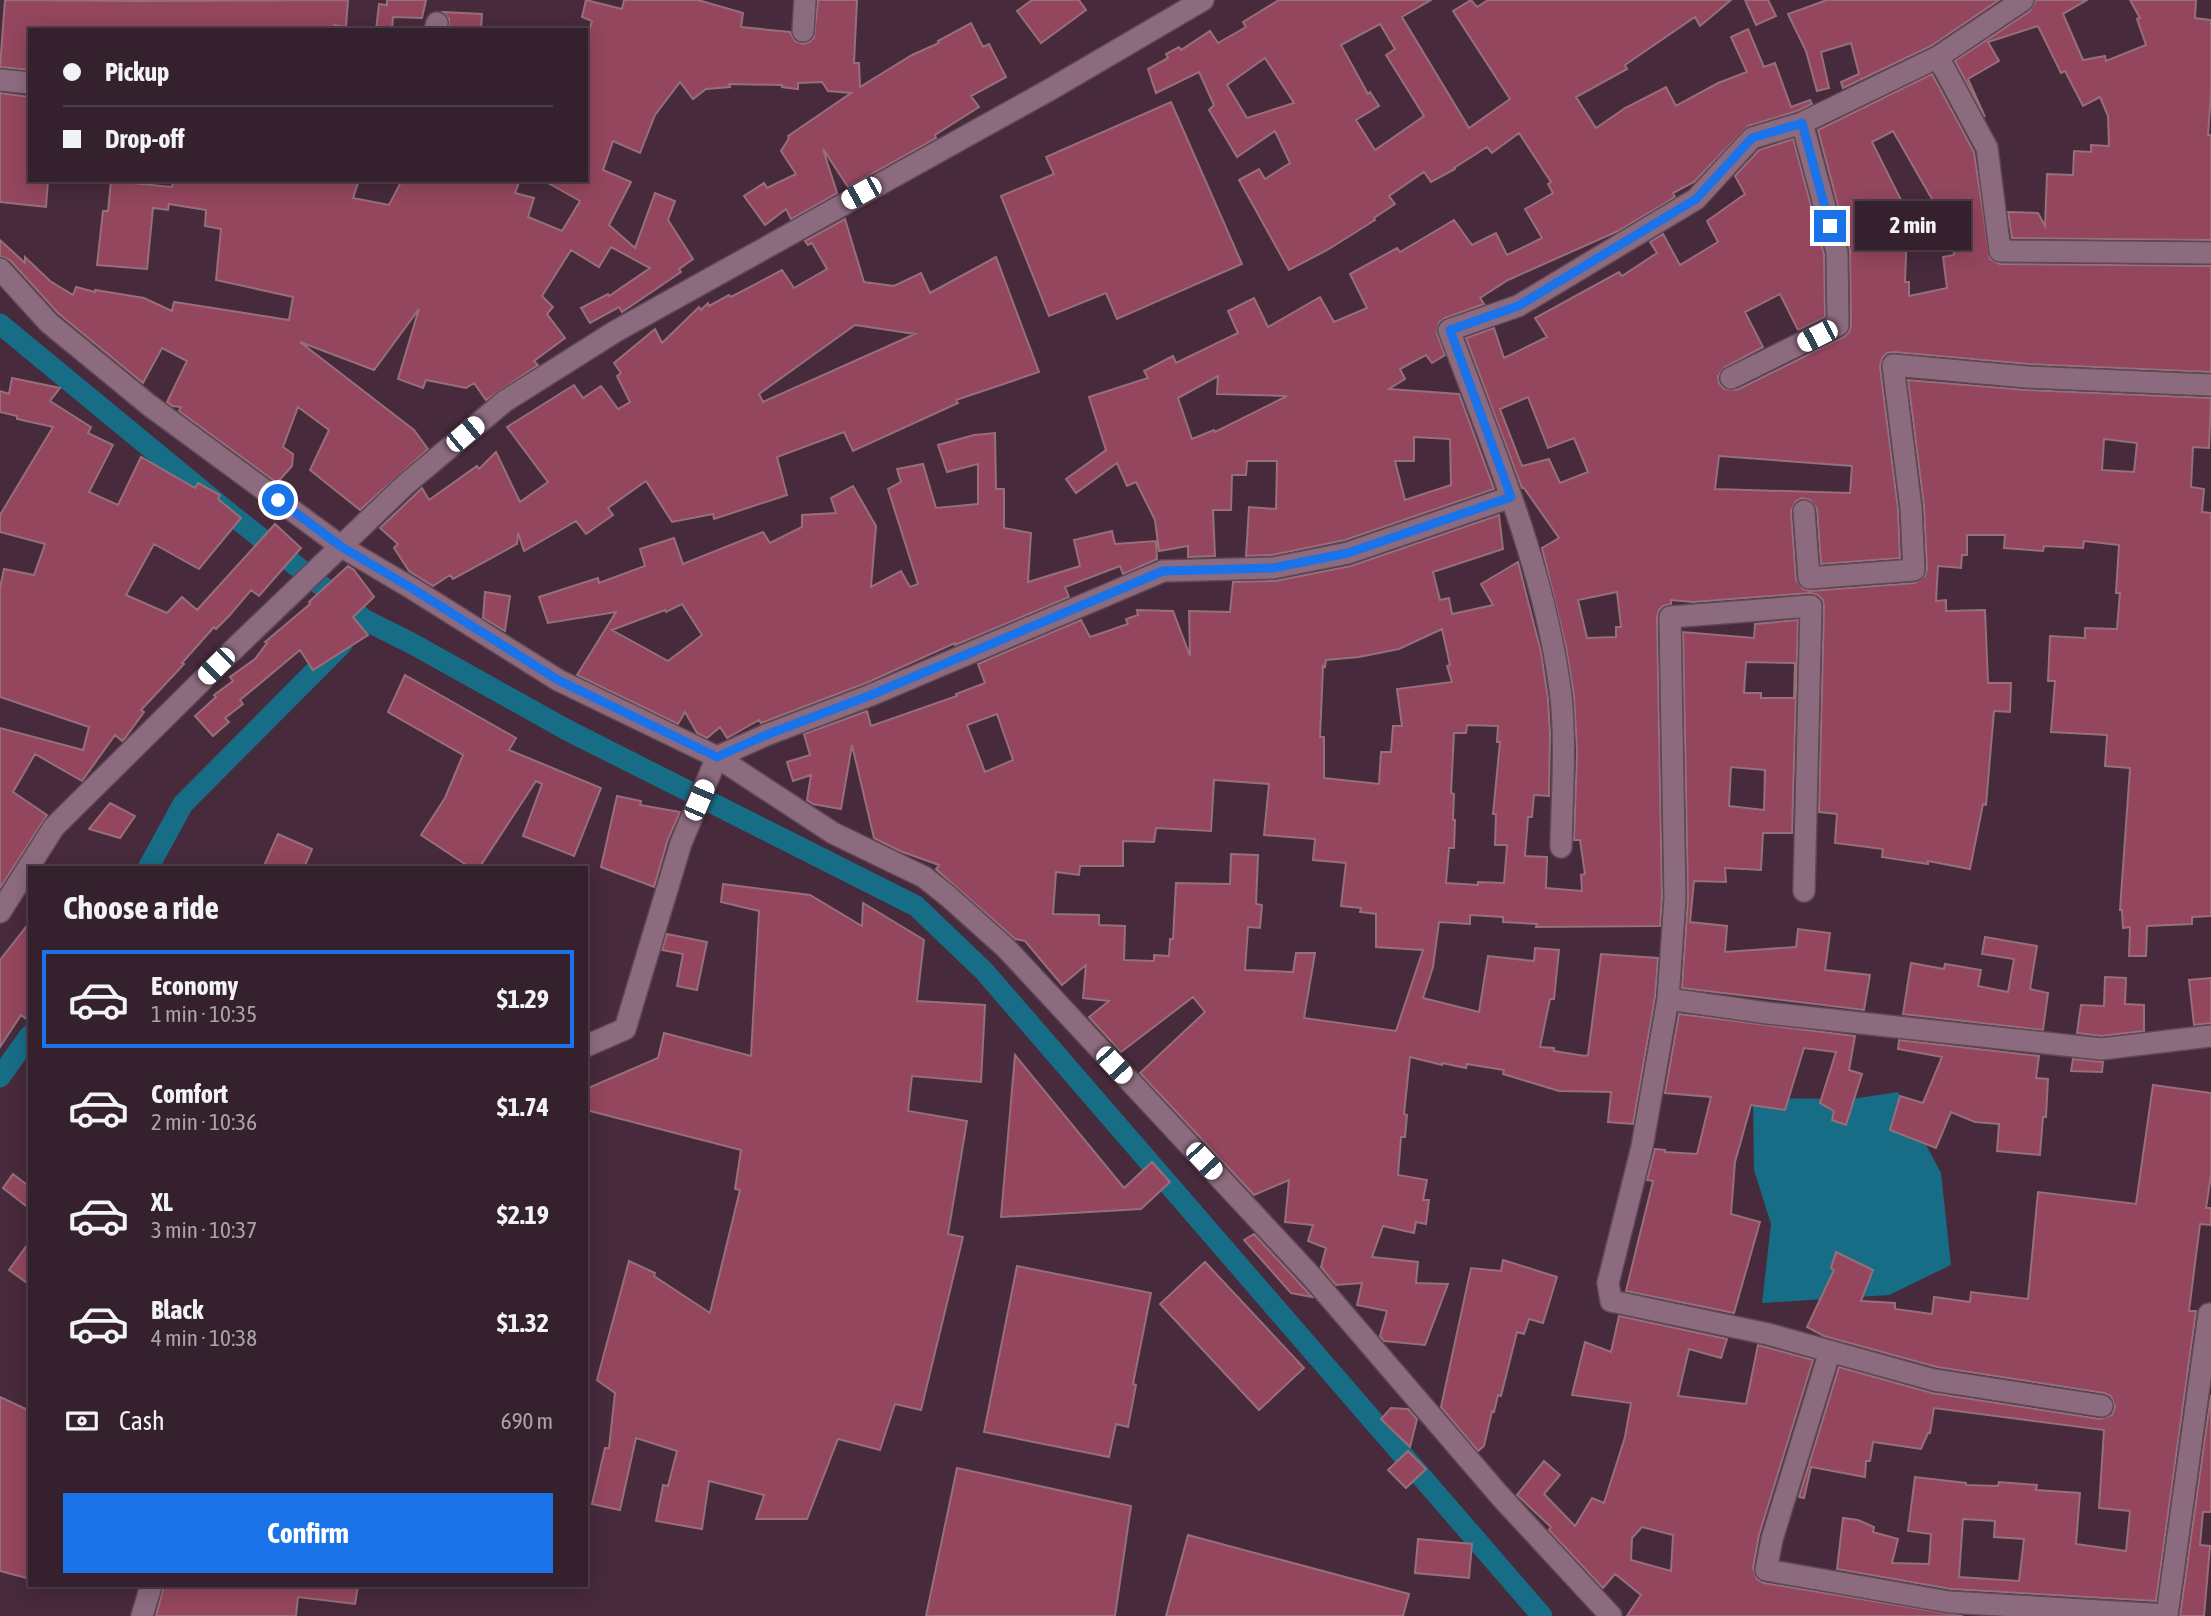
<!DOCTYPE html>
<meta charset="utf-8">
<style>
:root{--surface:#35202d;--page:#3d2835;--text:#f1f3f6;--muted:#aaa3aa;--line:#4f3e49;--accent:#1a73e8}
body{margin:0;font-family:"Asap Condensed",sans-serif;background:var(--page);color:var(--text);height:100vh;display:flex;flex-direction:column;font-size:26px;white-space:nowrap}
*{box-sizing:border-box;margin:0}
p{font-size:23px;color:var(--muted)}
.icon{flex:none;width:38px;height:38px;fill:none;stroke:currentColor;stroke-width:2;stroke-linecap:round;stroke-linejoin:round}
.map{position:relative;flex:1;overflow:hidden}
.drawer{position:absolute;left:28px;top:866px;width:560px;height:721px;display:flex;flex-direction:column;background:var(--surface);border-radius:0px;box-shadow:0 4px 18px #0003,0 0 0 2px var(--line)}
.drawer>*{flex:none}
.hud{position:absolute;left:28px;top:28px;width:560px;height:154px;border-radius:0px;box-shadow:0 4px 18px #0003,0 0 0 2px var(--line);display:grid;align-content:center;height:154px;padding:0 35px;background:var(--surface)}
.end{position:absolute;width:32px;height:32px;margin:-16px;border:9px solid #1a73e8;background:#fff;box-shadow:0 0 0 4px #fff}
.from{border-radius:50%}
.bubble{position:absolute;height:49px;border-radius:0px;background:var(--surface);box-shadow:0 4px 18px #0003,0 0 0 2px var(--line);font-size:23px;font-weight:700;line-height:49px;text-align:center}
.car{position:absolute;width:21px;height:42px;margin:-21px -10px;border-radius:9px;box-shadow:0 0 5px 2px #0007;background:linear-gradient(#fff 24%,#345 0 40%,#fff 0 76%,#345 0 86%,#fff 0)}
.hud b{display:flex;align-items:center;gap:24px;height:66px;font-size:26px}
.hud b+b{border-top:2px solid var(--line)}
.hud i{width:18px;height:18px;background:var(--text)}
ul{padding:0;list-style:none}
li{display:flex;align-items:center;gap:21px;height:98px;margin:0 14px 10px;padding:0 21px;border:4px solid transparent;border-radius:0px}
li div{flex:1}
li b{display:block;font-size:26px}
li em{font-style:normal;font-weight:700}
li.active{border-color:var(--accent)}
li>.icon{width:63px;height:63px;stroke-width:1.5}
h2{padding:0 35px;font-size:32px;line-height:84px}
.pay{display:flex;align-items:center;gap:18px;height:77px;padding:0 35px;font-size:26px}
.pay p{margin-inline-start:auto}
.cta{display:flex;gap:14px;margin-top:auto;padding:14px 35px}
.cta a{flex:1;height:80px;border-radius:0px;background:var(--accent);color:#fff;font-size:28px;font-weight:700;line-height:80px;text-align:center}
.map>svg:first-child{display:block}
.water{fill:#176d86}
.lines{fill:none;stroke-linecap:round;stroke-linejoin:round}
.canal{stroke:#176d86;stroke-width:21}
.building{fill:#93465e;stroke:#966f79;stroke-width:2;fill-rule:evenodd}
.street-casing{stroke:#614858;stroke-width:24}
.secondary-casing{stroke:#614858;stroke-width:24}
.street{stroke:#8c6b7f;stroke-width:21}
.secondary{stroke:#8c6b7f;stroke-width:21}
.route{stroke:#1a73e8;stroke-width:9}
</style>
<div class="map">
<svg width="2211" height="1616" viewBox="0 0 2211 1616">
<rect width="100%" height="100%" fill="#472a3c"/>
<!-- water -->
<path class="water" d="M1898,1092L1941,1173L1951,1265L1889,1295L1762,1303L1771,1224L1754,1170L1753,1098L1852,1099Z"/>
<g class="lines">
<!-- canal -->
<path class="canal" d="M0,324L233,516L365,620L413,644L567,730L916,906L984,971L1542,1616
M148,868L183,804L342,644
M0,1077L30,1035"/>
</g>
<!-- building -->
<path class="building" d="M5,0L139,1L348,0L346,27L334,25V30H30V70L0,67Z
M387,0H426L422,18L393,17L392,30H376L379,4L387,5Z
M586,0L622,9L624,0H698L743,13L741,27L790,32L795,41L803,44L809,42L814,38L818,0H857L854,63H859L860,87L912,55L939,43L938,41L971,23L983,47L989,44L1006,77L971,96L979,107L935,135L936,138L848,187L823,149L837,193L791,219L786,209L765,225L744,196L764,183L767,188L796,174L781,151L789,138L788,136L851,93L828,91L822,82L798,83V89L782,87V85L729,84L730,87L706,89L693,99L680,82L655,115L640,153L613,141L603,170L631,182L609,225L635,248L655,193L675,201L668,220L693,259L679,269L681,272L622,312L619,307L590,323L581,308L608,294L609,296L650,268L611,247L599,267L571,250L542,296L553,307L547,314L565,338L534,361L538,365L486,400L474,383L466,388L426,380L423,388L398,379L419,309L374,370L300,342L414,430L428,449L360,510L310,470L329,430L298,407L283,447L293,454L292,466L277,483L179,411L181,407L172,406L167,402L187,361L162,348L143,383L58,313L10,260L0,256V240L25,263V257L50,281L73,295L76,287L95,292V290L144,298L172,311L174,302L289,320L293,297L216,280L221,229L205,226L206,210L169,204L168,210L153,208L147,269L97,265L103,211H108L111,181L172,187L173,180H359L353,198L389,205L402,180H520L515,193L534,198L528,217L562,231L580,201L543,180H586V40L592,21L582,17Z
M1032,0H1079L1086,10L1041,43L1017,11Z
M1279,0H1431L1402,17L1469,128L1510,99L1453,11L1471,0L1477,7L1488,0H1731L1700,26L1695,17L1625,65L1627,69L1576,97L1596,128L1625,108L1666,87L1676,106L1718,83L1747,72L1731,37L1748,29L1764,67L1775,63L1791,107L1810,100L1812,104L1797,111L1748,126L1694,182L1673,193L1675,197L1618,231L1508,280L1480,298L1484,304L1445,318L1439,322L1437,334L1445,355L1432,363L1426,355L1400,369L1405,379L1389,389L1459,394L1494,489L1345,540L1272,555L1246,556L1249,507L1276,509L1277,461H1247L1246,475H1232L1231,510H1213L1215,556L1188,557V546L1159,551L1155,520L1136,482L1127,486L1117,463L1076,493L1066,479L1106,450L1089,397L1148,378L1144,371L1173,356L1176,363L1238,333L1228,311L1254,298L1268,327L1320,297L1334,322L1367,308L1350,274L1397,248L1400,252L1454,220L1472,245L1496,233L1507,255L1542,238L1525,209L1553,193L1548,184L1551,182L1519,133L1492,153L1487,147L1454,168L1455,169L1431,182L1424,172L1389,196L1395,204L1374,218L1375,220L1329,249L1289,270L1239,180L1259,169L1265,179L1290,163L1275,131L1237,157L1209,110L1214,105L1199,72L1156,93L1148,69L1168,58L1166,54L1179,47L1181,50L1210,31L1218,43L1246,27L1243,22ZM1380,24L1395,49L1386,55L1424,116L1375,150L1356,120L1379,106L1370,92L1368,94L1341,45ZM1265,58L1294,103L1247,118L1227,85ZM1218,376L1217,394L1287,396L1215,432L1214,430L1192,439L1178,398ZM1414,437L1450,439L1451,485L1405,500L1395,461H1414Z
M1745,0H1768L1776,16L1756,25Z
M1827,0H1999L1931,46L1843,88L1841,82L1859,74L1851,43L1821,52L1829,88L1817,91L1806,51L1788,14Z
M2036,0H2087L2063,14L2083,60L2105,56L2106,61L2146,45L2137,19L2140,18L2130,0H2196L2195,18L2211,20V93L2208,135H2211V240L2012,238L2008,212L2038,213L2045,226L2047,174L2073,175L2074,151L2091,152V145L2109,146L2108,116L2100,97L2083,106L2065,71L2061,73L2038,26L1988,42L1999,61L1968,79L1985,117L1955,61L2030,11Z
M443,12L482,14L481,30L449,28V19Z
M1932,74L1974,152L1990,259L2000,264L2211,266V372L2028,364L1894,352L1887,353L1882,358L1880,367L1898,509L1900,558L1821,564L1817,509L1810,500L1802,498L1796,501L1791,511L1796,580L1803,589L1810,591L1915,583L1925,576L1927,569L1924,506L1908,380L2026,390L2211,398L2209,448L2193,447L2191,487L2204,489L2202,512L2211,513V916L2192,917V924L2147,926L2146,956H2129L2130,927L2123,928L2122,910H2120L2130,768L2105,766L2107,735L2051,732L2055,681H2048L2050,636L2085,638V628L2117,629L2120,593H2116L2119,545L2084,541L2083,548L2044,546L2043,551L2004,548L2005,535H1967V555H1962L1961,568L1938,566L1936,601L1946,600V611L1985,610L1988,683H2011L2010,712L1994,711L1986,805L1983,804L1970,869L1928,861V864L1882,857L1883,849L1835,843L1837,814L1819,812L1824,606L1823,600L1818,595L1810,593L1693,602L1671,600V604L1663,606L1659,610L1657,617L1662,898L1660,926L1536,927L1537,924L1503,922V917L1470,915V924L1439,922L1433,967L1423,998L1479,1012L1488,956L1534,961L1535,948L1559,950L1554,999H1550L1540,1047L1554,1048V1051L1585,1056L1588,1055L1601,954L1658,958L1655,997L1633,1124L1608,1122L1611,1092L1559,1091L1503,1074L1504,1070L1467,1064L1466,1068L1442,1063V1065L1410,1057L1404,1114L1407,1115L1405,1137H1401L1398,1175L1427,1180L1423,1200H1429L1426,1224L1416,1222L1414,1233L1383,1226L1372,1257L1418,1262L1416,1283L1448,1284L1425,1345L1384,1341L1380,1336L1387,1311L1357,1305L1362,1283L1336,1285L1321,1267L1326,1248L1308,1241L1313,1225L1285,1222L1289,1180L1254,1195L1140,1073L1205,1012L1193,997L1121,1052L1089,1017L1109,1001L1083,998L1086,965L1062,985L1025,941L1015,939L936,869L939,865L900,851L874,838L852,745L841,809L813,804L807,800L811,775L793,781L787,762L810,755L804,734L867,711L871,726L957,696L956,694L985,683L978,664L1081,620L1090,637L1128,624L1126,619L1138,615L1137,610L1173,611L1190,656L1189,611L1230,612L1233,582L1275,581L1351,566L1499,515L1503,549L1433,572L1440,600L1449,598L1452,614L1493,605L1481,584L1518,562L1541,652L1548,699L1550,734L1549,796L1534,795L1532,817H1528L1525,856L1547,857L1546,888L1582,891L1581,875L1585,874L1580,840H1574L1577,752L1574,696L1566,647L1542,548L1559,538L1524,488H1522L1466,338L1494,328L1504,358L1547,337L1535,318L1619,272L1622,276L1657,253L1650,242L1663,234L1680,265L1718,242L1707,221L1745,194L1735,176L1759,150L1793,139L1824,254L1825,317L1798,330L1780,294L1745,312L1763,347L1725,367L1718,376L1719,383L1724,389L1737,390L1844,337L1849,332L1851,325L1850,251L1818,130ZM1893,131L1952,234L1954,255L1943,257L1947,288L1909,296V282H1905L1907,229L1914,226L1872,142ZM1528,397L1548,448L1574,438L1588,472L1560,483L1549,459L1522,466L1500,409ZM2104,439L2137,443L2134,472L2102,470ZM1719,456L1852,466L1850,493L1715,489ZM1617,592L1621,627H1616V637L1587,638L1578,600ZM1442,629L1450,665L1447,666L1452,682L1397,689L1402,726H1393L1391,752H1381L1379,784L1324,778V737H1320L1323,666L1325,667L1326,660L1359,657L1399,649ZM997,714L1013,760L985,772L967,725ZM1467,725L1498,726L1497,742H1500L1493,814H1496L1495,845H1507L1504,883L1478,882V885L1446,883L1449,848H1454L1455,820H1453L1454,794L1451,793L1454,733H1466ZM1214,780L1269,784L1264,835L1315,839L1313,860L1346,863L1341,906L1361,908L1360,912L1376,914V947L1423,950L1396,1031L1304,1018L1315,953H1296L1293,972L1245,970L1248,927L1260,928L1262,905L1256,904L1258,855L1231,854L1230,884L1176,883L1173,939H1170L1169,956L1154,955V961L1124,960L1125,926L1099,925V915L1053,914L1056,872L1079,875L1080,866H1123V841L1154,842L1156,828L1211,831Z
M0,93L30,97L28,170L30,180H48L46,207L0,202Z
M1171,102L1242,264L1117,319L1106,293L1049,316L1001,196L1054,174L1046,157Z
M845,219L864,282L894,286L921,273L930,293L996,257L1039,372L956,400L958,403L853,451L844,432L777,457L787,495L714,519L713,514L672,522L646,481L608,508L613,515L586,534L576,521L524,551L518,533L517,544L453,579L450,575L433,586L409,571L394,548L398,544L380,528L422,488L429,500L477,466L479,469L496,452L520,502L548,482L507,427L574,385L583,398L601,386L618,409L630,402L617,376L621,373L614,363L655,329L662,343L699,307L701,310L708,303L709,306L729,295L731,297L782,270L794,288L827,269L812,243L808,245L805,241ZM855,325L915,334L763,402L759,394Z
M12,378L60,388L50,401L91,427L88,433L113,445L89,492L118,505L141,457L195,488L198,483L220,495L218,499L241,518L199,569L154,544L126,595L167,613L182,597L197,610L275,524L301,548L259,596L251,590L229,616L216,629L214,627L182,663L184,664L141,710L144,712L125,738L122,741L115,735L82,781L35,754L13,792L47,815L0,888V728L83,750L89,727L0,697V588L4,569L34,575L45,544L0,532V515L53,427L17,419V416L0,412V391L9,394Z
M995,433L996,489H1004V528L1031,533L1028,582L1080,566L1074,540L1112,531L1115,544L1156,541L1157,559L1123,574L1120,566L1065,587L1069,597L955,645V643L866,683L761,723L759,720L727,738L720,727L707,738L697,733L685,712L678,724L577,675L616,612L548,623L539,597L598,578L599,583L645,566L640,549L674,538L683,564L763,532L770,543L802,527V515L836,513L831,498L853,486L876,526L871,587L901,571L910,587L918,584L888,489L901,482L897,469L923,464L936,508L978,504V464L947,472L938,445L974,435ZM682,604L702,635L668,661L612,630L665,610L666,612Z
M348,566L354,570L374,597L353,617L368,635L313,670L300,650L240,700L243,704L225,718L229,722L213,736L195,716L216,697L214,695L233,681L230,677L255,659L267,643L265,642L310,604L309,602Z
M485,592L510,596L505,631L483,618Z
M1798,620L1792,833H1763L1761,870L1725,868L1726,882L1694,881L1690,922L1727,926L1725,952L1796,947L1798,929L1830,933L1825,970L1870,975L1864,1010L1682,988L1688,898L1683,632L1754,638L1755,624ZM1746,662L1795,663L1794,698H1761V693H1744ZM1731,767L1765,770L1764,810L1729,806Z
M405,675L516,738L509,750L601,788L574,856L523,836L542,784L536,781L479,868H471L421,835L445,798L463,755L388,712Z
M617,796L641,801L640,805L680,812L668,839L654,887L601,867Z
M110,803L135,816L120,838L89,829Z
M278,834L312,849L304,868H263Z
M723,884L810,895L862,926L863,903L924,940L917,1001L985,1005L981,1082L912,1076L908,1111L967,1121L948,1234L963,1237L921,1410L895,1404L880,1450L838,1439L807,1519H756L764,1495L709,1481L702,1529L656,1521L663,1485L668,1486L677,1451L636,1438L620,1510L592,1504L605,1448H609L615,1393L597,1380L629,1261L655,1273L654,1276L710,1313L740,1190L735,1189L741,1150L586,1110V1089L658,1058L664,1033L751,1056L759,911L721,902Z
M30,922V1022L21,1015L0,1047V960Z
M667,934L707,942L697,990L677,986L683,954L662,950Z
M1985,937L2037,946L2030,989L2048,993L2043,1030L1903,1014L1911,963L1944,969L1945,964L1981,970L1978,986L2008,992L2014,959L1982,954Z
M2105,977L2126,978L2125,1004L2144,1005V1031L2101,1036L2077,1033L2081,1005L2104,1006Z
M2211,978V1023L2194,1025L2189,980Z
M1679,1014L1855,1036L1849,1070L1862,1074L1846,1125L1832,1120L1834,1111L1820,1103L1836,1052L1804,1048L1785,1110L1751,1105L1735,1162L1731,1214L1760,1222L1734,1313L1626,1291L1653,1181L1647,1180L1655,1149L1665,1150V1152L1697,1154L1711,1097L1665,1093Z
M1899,1040L2039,1056L2036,1078L2048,1079L2046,1117H2043L2040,1155L1997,1151L1999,1124L1975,1122L1951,1112L1936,1148L1890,1130L1900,1096L1923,1103L1942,1057L1898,1049Z
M1015,1055L1124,1188L1152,1162L1170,1182L1141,1209L1001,1217Z
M2073,1059L2103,1062L2102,1072L2071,1071Z
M2153,1085L2211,1093V1175L2206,1208H2211V1225L2200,1224L2189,1311H2196L2156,1601L1951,1589L1837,1569L1843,1518L1858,1520L1874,1527L1873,1532L1898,1539L1892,1563L1929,1564L1931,1534L1908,1531L1915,1477L1966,1483V1485L1998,1486L1999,1482L2037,1485L2036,1490L2080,1493L2076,1544L2126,1551L2130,1511L2099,1508L2104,1430L1934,1408L1930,1433H1928L1921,1449L1873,1442L1870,1461H1866L1865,1477L1811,1467L1804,1498L1799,1497L1839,1367L1932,1393L2100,1419L2112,1415L2115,1407L2111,1396L2104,1393L1937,1367L1824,1336L1807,1327L1834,1270L1831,1268L1836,1252L1873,1270L1861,1301L1895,1303V1309L1932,1314L1934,1297L1970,1302L1971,1292L2028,1299L2038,1192L2136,1204ZM1963,1519L1995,1521L1994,1537L2024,1539L2019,1581L1959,1577Z
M13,1174L30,1187V1209L3,1188Z
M1254,1234L1302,1286L1312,1297L1291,1293L1244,1240Z
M30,1241V1285L9,1270Z
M1503,1260L1557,1277L1543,1323L1529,1319L1524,1334L1517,1332L1501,1396L1498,1395L1494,1412L1492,1411L1484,1446L1478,1451L1441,1407L1471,1268L1501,1271Z
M1205,1262L1304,1368L1259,1410L1160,1304Z
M1017,1266L1151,1293L1133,1384L1136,1385L1128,1427L1116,1424L1109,1457L984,1432Z
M1619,1316L1727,1339L1721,1358L1689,1349L1678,1396L1746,1404L1758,1345L1813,1360L1759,1535L1753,1568L1757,1579L1764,1583L1963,1616H1627L1641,1595L1615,1574L1603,1588L1549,1530L1551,1527L1517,1495L1544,1461L1560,1475L1544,1494L1575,1526L1592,1498L1604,1503L1625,1437L1631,1403L1572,1395L1585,1342L1611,1352ZM1642,1527L1673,1535L1671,1571L1631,1560L1632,1538Z
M2211,1395V1512H2203L2200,1545L2210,1546L2204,1616H2180Z
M0,1397L30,1411V1579L0,1571Z
M1391,1408L1408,1409L1417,1419L1410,1447L1381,1419Z
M1408,1451L1426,1469L1406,1488L1388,1470Z
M957,1468L1131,1506L1115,1616H926Z
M1188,1535L1409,1594L1403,1616H1166Z
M1418,1539L1472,1544L1469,1578L1415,1573Z
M164,1586H358L355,1604L298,1597L296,1616H156Z"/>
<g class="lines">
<defs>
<path id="street" d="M435,30L437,23
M803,31L805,0
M1938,57L2023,0
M0,80L30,83
M0,269L49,323L149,405L342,547L413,589L558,680L717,757L833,833L924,877L948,896L1006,948L1312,1277L1501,1497L1611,1616
M1731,378L1838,325L1837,252L1802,123L1938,57L1987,148L2000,251L2211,253
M1804,511L1809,578L1914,570L1911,508L1893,365L2027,377L2211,385
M1561,847C1562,800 1566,743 1561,697C1546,571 1493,448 1449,330L1518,306L1696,199L1752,138L1802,123
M1804,891L1811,606L1670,617L1675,898L1668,999L1767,1013L2101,1049L2211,1036
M1668,999L1642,1147L1608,1283L1611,1301L1768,1334L1934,1380L2102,1406
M586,1046L625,1029L681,843L717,757L766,735L871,695L1163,571L1273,568L1348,553L1511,497
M1830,1351L1772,1539L1766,1570L1949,1602L2167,1615L2209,1314H2211
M142,1616L151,1586"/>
<path id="secondary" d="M0,912L54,827L234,649L406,484L505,401L616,331L1051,89L1203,0"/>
</defs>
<!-- street casing -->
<use href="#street" class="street-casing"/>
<!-- secondary casing -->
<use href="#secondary" class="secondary-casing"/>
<!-- street -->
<use href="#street" class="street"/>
<!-- secondary -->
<use href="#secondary" class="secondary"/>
</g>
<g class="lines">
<!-- route -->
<path class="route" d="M278,500L342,547L413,589L558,680L717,757L766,735L871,695L1163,571L1273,568L1348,553L1511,497L1450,330L1518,306L1696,199L1752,138L1802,123L1830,226"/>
</g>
</svg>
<i class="end from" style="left:278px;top:500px"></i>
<i class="end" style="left:1830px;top:226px"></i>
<div class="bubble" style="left:1855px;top:201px;width:116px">2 min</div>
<i class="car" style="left:861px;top:193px;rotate:241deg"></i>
<i class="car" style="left:1817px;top:336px;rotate:243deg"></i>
<i class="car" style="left:465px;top:434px;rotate:50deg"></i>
<i class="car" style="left:216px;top:666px;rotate:225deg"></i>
<i class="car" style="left:699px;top:800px;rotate:23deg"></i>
<i class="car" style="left:1114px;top:1065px;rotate:137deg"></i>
<i class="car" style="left:1204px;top:1161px;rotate:137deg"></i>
<div class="hud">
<b><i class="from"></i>Pickup</b>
<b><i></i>Drop-off</b>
</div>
<section class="drawer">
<h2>Choose a ride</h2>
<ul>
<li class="active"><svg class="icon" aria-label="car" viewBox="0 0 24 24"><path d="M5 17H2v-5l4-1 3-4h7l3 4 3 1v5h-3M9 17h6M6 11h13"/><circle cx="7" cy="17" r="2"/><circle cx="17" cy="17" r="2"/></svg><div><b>Economy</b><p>1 min · 10:35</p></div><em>$1.29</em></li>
<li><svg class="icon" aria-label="car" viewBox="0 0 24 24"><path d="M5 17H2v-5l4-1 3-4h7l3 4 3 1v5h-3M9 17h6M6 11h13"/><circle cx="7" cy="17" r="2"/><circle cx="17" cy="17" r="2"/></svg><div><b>Comfort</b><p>2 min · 10:36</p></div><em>$1.74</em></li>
<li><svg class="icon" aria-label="car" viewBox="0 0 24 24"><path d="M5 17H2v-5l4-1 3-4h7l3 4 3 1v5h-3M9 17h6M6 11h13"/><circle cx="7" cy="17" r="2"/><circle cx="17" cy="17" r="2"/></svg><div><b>XL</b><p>3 min · 10:37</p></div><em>$2.19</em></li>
<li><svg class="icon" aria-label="car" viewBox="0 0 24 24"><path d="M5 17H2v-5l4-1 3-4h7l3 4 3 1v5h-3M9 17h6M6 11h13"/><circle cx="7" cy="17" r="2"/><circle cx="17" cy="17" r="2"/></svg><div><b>Black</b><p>4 min · 10:38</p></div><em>$1.32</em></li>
</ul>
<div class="pay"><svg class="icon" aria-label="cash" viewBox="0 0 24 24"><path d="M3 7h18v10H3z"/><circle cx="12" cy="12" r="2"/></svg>Cash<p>690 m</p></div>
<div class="cta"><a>Confirm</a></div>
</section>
</div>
